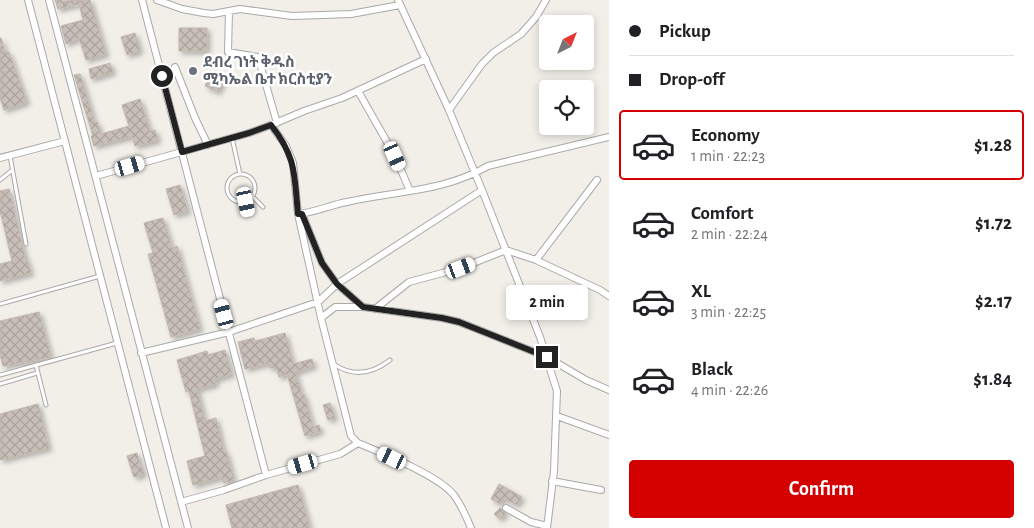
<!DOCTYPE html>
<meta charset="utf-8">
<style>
:root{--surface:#fff;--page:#f2f2f2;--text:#202124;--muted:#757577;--line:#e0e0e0;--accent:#d40000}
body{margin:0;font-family:"Alegreya Sans","Noto Sans Ethiopic",sans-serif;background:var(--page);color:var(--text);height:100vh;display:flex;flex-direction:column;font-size:19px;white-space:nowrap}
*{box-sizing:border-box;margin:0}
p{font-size:16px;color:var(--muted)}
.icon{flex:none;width:28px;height:28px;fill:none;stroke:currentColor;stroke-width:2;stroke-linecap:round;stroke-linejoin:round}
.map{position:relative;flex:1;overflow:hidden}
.sheet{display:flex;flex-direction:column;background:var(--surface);width:425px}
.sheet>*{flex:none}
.guide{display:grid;align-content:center;height:110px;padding:0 20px;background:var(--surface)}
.needle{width:32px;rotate:42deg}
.controls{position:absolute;left:539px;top:15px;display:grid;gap:10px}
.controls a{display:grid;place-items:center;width:55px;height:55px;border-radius:5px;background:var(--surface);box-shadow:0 2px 8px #0003;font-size:25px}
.end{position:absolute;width:22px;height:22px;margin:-11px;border:6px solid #222;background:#fff;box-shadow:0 0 0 2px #fff}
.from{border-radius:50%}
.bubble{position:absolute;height:35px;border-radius:5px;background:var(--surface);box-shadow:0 2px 8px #0003;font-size:16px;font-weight:600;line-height:35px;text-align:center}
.car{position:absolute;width:15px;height:30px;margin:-15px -8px;border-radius:6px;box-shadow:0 0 4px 1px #0007;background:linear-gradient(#fff 24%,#345 0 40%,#fff 0 76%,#345 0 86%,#fff 0)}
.guide b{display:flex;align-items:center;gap:18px;height:48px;font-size:19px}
.guide b+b{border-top:1px solid var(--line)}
.guide i{width:12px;height:12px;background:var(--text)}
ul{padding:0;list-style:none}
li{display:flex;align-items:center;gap:15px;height:70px;margin:0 10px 8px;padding:0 10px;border:2px solid transparent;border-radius:5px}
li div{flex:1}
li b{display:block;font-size:19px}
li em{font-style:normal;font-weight:600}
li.active{border-color:var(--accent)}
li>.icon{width:45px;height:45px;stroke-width:1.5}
.primary-button{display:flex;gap:10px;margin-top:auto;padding:10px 20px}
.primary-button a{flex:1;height:58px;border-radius:5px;background:var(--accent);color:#fff;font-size:20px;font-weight:600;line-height:58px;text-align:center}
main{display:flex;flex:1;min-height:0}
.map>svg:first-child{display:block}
.building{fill:url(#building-cross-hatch);stroke:#c4b6ab;filter:url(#shadow)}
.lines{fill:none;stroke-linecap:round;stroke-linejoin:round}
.lane-casing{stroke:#a9a9a9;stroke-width:5}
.street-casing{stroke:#a9a9a9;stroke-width:8}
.lane{stroke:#fff;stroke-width:3}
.street{stroke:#fff;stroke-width:6}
.route{stroke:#222;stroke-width:6}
.worship-dot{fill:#6b7280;stroke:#fff;stroke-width:2}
.labels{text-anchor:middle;stroke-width:5;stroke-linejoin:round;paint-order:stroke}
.worship-label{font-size:15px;font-weight:bold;fill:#5b616d;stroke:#fff;text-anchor:start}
</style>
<main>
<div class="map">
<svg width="609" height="528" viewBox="0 0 609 528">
<defs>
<pattern id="building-cross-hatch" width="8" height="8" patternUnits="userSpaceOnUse" patternTransform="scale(1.25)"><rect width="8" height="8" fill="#c7bfb8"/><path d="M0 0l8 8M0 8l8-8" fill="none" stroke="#aba49e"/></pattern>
<filter id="shadow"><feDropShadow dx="3" dy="3" stdDeviation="2.5" flood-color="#0004"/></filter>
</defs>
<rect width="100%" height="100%" fill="#f2efe9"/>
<!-- building -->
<path class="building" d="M55,0H61L62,1L90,0L106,54L86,60L79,38L66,44L61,26L83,20L79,4L58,9Z
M179,28H207V51H179Z
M135,33L140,51L127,55L121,37Z
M0,38H1L6,53L9,52L27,102L4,110L0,98Z
M110,63L113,72L91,79L89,69Z
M211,72L224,78L218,92L205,86Z
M80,74L95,123L97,122L101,134L129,126L122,105L140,99L150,131L155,130L158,140L135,146L132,136L94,146L91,136H93L74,75Z
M180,185L188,211L174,215L166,189Z
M9,189L25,257H26L31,273L0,281V264L12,261L0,211V191Z
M163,218L172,248L177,246L200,329L171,337L148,254L153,253L144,223Z
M39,312L51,357L3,366L0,355V321Z
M285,333L293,364L312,359L314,366L295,372L302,395L304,394L313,427L319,425L321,431L305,436L287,374L279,377L276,367L270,368L268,363L245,369L238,342L254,338L255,341Z
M225,350L232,374L215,379L216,384L197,389L205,421L216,418L224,452L226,451L234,480L224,483L222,477L193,485L187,461L205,456L189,391L186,392L177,360L207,351L208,355Z
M330,403L335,418L328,420L323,405Z
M38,404L49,448L0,460V414Z
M137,453L144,474L134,477L127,456Z
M499,484L522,497L517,505L503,498L500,504L491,499Z
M298,485L310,528H232L226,505Z
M500,508L506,513L500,519L494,514Z"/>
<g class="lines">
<defs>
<path id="lane" d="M232,138L240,174
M10,156L26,244
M227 188a14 14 0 1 1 28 0a14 14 0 1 1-28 0Z
M0,180L11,171
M253,197L263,207
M246,202L248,214
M0,304L100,276
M36,365L46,405
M335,365C354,377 372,374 390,360
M0,375L117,343
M0,384L37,373"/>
<path id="street" d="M28,0L166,528
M49,0L188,528
M142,0L266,475
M157,0L182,9L204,13L213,14L240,9L292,16L351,14L400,5
M398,0L449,110L482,190L540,337L557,391L554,471L547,528
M229,11L228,52L258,57L277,123
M175,67L195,118L208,145
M358,91L395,156L410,191
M449,110L482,64L493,53L521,34L536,17L546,0
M271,125L304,111L342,98L426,59
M0,158L65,141
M96,176L249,133L271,125L286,146L293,163L298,214L321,318L351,436L358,443C382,453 437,475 453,494C461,504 466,516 471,528
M298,214C314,213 330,205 347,202C394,191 444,192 488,166L609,137
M302,214L322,263L337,284L482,190
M536,260L597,180
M375,309L409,282L461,268L506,250L536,260L600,290L609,296
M321,318L335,307H363L442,318L459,322L547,357L586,380L609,390
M141,353L229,332L318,302L337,284L363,307
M557,416L609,435
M552,481L601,490
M181,502L224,490L266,475L340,454L358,443
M506,508L531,522L547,526"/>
</defs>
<!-- lane casing -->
<use href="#lane" class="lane-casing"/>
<!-- street casing -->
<use href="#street" class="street-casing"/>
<!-- lane -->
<use href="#lane" class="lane"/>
<!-- street -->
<use href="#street" class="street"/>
</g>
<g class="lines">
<!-- route -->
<path class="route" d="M162,76L182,152L249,133L271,125C297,158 294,175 298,214H302L322,263L337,284L363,307L442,318L459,322L547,357"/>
</g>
<!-- markers -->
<circle class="worship-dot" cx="193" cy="71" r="5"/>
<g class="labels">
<!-- worship labels -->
<g class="worship-label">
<text x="203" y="67">ደብረ ገነት ቅዱስ<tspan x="203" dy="17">ሚካኤል ቤተ ክርስቲያን</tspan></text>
</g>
</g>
</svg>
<div class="controls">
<a><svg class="needle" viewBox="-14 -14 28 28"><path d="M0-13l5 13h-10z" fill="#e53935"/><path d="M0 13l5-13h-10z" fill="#757577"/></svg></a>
<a><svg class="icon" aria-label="locate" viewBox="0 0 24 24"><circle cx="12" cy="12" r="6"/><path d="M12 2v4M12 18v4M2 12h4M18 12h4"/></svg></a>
</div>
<i class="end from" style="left:162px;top:76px"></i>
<i class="end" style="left:547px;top:357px"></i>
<div class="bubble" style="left:506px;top:285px;width:82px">2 min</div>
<i class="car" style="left:395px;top:156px;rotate:156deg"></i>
<i class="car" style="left:130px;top:166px;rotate:74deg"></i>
<i class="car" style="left:246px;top:202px;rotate:168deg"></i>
<i class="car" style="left:461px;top:268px;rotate:69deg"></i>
<i class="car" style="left:224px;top:314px;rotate:345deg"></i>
<i class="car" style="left:392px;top:458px;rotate:296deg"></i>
<i class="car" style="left:303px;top:464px;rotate:254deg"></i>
</div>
<section class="sheet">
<div class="guide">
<b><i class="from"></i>Pickup</b>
<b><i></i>Drop-off</b>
</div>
<ul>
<li class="active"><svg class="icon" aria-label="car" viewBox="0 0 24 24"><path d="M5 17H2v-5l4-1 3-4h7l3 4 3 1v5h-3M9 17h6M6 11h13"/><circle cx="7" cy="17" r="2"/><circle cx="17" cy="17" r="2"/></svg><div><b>Economy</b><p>1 min · 22:23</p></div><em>$1.28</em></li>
<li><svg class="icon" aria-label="car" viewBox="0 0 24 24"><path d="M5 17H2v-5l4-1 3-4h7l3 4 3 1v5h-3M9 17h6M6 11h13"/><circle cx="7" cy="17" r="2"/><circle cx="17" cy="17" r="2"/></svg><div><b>Comfort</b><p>2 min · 22:24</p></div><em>$1.72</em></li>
<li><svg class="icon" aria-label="car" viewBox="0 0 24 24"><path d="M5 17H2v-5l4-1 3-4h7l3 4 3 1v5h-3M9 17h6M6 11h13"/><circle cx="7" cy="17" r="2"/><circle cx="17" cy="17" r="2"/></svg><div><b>XL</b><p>3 min · 22:25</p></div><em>$2.17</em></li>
<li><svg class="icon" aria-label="car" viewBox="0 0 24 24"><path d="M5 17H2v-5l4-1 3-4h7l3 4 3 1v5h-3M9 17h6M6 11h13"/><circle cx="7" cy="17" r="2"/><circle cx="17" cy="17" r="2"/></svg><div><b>Black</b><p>4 min · 22:26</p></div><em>$1.84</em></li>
</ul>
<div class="primary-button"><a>Confirm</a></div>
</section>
</main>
